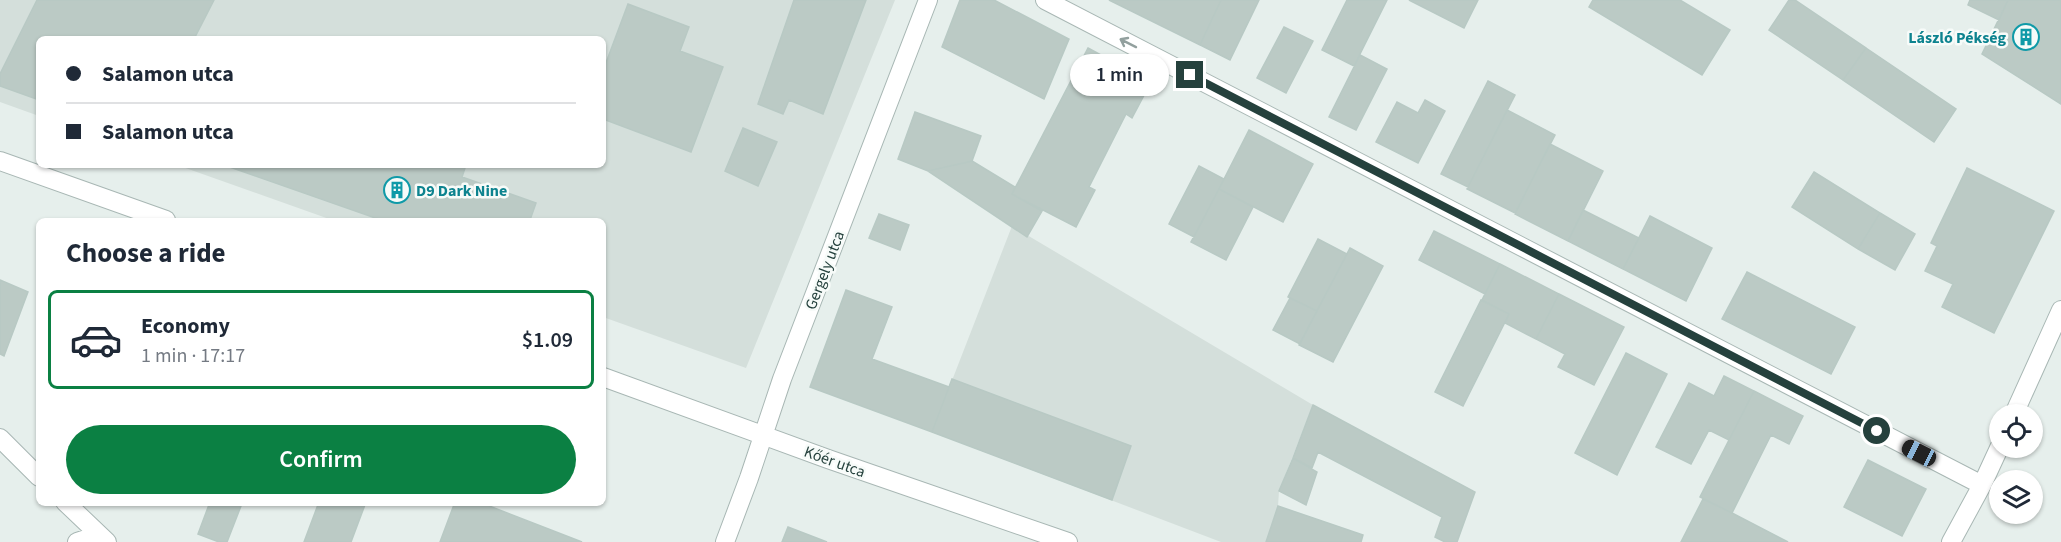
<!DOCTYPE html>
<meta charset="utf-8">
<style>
:root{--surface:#fff;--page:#f6f6f7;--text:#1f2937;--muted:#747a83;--line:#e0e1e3;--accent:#0b8043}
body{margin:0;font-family:"Source Sans 3",sans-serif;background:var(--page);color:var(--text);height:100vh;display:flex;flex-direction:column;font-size:22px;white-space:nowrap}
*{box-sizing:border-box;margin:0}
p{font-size:20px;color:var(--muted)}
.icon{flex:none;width:33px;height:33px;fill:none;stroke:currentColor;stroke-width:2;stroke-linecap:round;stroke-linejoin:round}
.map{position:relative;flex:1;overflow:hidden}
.drawer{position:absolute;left:36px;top:218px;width:570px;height:288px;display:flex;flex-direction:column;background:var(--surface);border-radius:9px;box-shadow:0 2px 4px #0004}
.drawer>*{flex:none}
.top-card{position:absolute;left:36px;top:36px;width:570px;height:132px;border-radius:9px;box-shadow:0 2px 4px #0004;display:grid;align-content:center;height:132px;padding:0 30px;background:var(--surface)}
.buttons{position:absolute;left:1989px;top:404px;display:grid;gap:12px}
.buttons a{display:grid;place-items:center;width:54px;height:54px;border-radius:50%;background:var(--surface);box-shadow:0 2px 4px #0004;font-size:30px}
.end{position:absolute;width:27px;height:27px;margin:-14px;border:8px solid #25413d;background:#fff;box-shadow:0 0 0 3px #fff}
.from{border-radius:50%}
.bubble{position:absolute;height:42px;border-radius:21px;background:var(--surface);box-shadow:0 2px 4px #0004;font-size:20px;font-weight:600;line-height:42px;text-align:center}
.car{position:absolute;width:18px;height:36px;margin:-18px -9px;border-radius:8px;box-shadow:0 0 4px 2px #0007;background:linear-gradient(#222 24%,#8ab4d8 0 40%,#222 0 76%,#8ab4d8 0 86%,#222 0)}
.top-card b{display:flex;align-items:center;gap:21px;height:57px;font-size:22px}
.top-card b+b{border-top:2px solid var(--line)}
.top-card i{width:15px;height:15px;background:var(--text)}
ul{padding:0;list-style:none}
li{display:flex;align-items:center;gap:18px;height:99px;margin:0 12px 9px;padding:0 18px;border:3px solid transparent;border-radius:9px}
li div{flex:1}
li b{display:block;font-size:22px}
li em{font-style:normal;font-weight:600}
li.active{border-color:var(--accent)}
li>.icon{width:54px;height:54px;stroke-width:1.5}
h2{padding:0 30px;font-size:27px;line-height:72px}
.cta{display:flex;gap:12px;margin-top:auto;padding:12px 30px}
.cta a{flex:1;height:69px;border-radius:36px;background:var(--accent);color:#fff;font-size:24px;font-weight:600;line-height:69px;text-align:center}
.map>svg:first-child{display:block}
.built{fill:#d4dfdb}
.building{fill:#bbcac5;stroke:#b8c9c4;stroke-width:1.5}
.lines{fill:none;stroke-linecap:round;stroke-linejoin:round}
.street-casing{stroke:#a8b7b4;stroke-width:20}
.street{stroke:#fff;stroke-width:18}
.oneway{stroke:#92a09e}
.route{stroke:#25413d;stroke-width:8}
.labels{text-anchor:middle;stroke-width:5;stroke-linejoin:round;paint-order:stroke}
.culture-label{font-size:16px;font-weight:bold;fill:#0d838f;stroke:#f7fbf9;text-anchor:end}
.street-label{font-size:16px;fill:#25413d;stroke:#f7fbf9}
</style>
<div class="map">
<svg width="2061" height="542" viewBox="0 0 2061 542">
<rect width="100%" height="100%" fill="#e6efec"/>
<!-- built -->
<path class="built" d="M0,0H895L746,368L603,317V220H332L177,165H603V39H39V116L0,102Z
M1012,226L1313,405L1279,491L1278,506L1266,542H1221L932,432Z"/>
<!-- building -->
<path class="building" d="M37,0H214L194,39H39V100L0,86V74Z
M794,0H866L823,114L789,100L783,114L758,104Z
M960,0H994L1069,39L1044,99L942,47Z
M1109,0H1221L1200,45Z
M1221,0H1259L1230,60L1200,45Z
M1347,0H1387L1354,66L1322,50Z
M1409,0H1478L1464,28Z
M1593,0H1680L1730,30L1702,75L1589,7Z
M1789,0H1795L1866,48L1843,80L1769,30Z
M1970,0H2008L1999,20L1968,5Z
M2008,0H2061V104L1982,54Z
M628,4L689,27L680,51L723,67L691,152L603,119V71Z
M1284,27L1313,41L1286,93L1257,78Z
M1088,48L1151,82L1132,118L1126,114L1089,187L1095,190L1076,227L1012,194Z
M1866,48L1956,109L1934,142L1843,80Z
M1360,55L1387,69L1356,130L1329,117Z
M1488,81L1515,95L1468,187L1441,174Z
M1425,100L1445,111L1418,163L1376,142L1397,102L1418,113Z
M1507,110L1555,135L1515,213L1467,189Z
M915,112L981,136L972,161L928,171L898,159Z
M743,128L777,142L758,186L725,171Z
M1249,130L1313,164L1283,222L1219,189Z
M1550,144L1603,171L1568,241L1515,214Z
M972,161L1015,187L1012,194L1042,211L1027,237L928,171Z
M224,165H466L462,177L536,203L530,220H381Z
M1199,166L1224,179L1194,237L1169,224Z
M1967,168L2054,211L1994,333L1942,307L1953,284L1925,271L1937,246L1931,243Z
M1814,172L1880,213L1858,249L1792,207Z
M1219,189L1253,207L1226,260L1191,242Z
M1583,210L1639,238L1623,269L1568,241Z
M1880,213L1915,234L1895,270L1858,249Z
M879,214L909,225L900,250L869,238Z
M1650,216L1712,248L1686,301L1623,269Z
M1434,231L1500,264L1485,294L1419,260Z
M1318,239L1347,254L1317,311L1288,297Z
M1350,248L1383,266L1333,362L1299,345Z
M1500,264L1559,294L1536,339L1505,323L1509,314L1482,300Z
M1747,272L1855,327L1831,374L1722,319Z
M0,280L28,292L4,356L0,354Z
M846,290L892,307L872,359L949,387L932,432L810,387Z
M1559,294L1624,327L1594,385L1558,367L1565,354L1536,339Z
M1290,298L1317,311L1300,344L1273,330Z
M1481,300L1509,314L1463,406L1435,392Z
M1626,353L1667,374L1617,475L1575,453Z
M1724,376L1754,391L1729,440L1709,430L1691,464L1656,447L1689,383L1714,396Z
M952,379L1131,446L1112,500L932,432Z
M1754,391L1803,416L1789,444L1771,435L1732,513L1700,497Z
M1313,405L1475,492L1457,542H1445L1435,537L1442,517L1318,452L1312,468L1293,458Z
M1293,458L1317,472L1306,505L1279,491Z
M1868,460L1926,489L1902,536L1844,507Z
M1703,499L1732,513L1788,542H1681Z
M210,502H232L241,506L227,542H219L198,534Z
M319,502H366L351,542H304Z
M455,502H479L582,542H440Z
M1278,506L1363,535L1361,542H1266Z
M788,527L827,542H782Z"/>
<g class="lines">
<defs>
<path id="street" d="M1045,0L1982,485
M0,161L166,220
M603,377L828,459L1068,542
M2014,414L2061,310
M0,438L39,477
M65,502L107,542
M77,542L98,535
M725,542L749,478L782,379L928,0
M1951,542L1982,485L2000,446"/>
</defs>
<!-- street casing -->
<use href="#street" class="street-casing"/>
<!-- street -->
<use href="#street" class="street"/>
</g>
<!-- one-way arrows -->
<defs><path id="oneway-shaft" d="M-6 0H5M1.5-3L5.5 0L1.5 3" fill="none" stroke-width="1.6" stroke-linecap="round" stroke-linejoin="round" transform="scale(1.5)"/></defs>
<use class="oneway" href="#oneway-shaft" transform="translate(1128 43) rotate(-153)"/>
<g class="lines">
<!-- route -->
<path class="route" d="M1190,75L1877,431"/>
</g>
<!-- icons -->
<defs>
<symbol id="building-ring" viewBox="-11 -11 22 22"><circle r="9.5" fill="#f7fbf9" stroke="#0f9aa8" stroke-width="1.5"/><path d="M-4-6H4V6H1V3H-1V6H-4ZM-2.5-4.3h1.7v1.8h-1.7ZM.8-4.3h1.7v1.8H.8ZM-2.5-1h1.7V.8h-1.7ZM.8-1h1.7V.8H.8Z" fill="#0f9aa8"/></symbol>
</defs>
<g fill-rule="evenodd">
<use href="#building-ring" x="2011" y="22" width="30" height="30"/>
<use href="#building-ring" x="382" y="175" width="30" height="30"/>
</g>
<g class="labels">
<!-- culture labels -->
<g class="culture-label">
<text x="2006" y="43">László Pékség</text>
<text x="416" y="196" text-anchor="start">D9 Dark Nine</text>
</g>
<!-- street labels -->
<g class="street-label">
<text transform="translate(824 270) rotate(-69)" y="6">Gergely utca</text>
<text transform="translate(835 461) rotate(20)" y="6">Kőér utca</text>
</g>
</g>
</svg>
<div class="buttons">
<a><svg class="icon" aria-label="locate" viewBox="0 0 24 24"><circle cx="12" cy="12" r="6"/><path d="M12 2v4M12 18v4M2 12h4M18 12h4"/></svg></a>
<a><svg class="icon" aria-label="layers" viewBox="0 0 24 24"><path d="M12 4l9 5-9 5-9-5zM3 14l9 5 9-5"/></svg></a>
</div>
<i class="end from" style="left:1877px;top:431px"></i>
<i class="end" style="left:1190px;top:75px"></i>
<div class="bubble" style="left:1070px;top:54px;width:99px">1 min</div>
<i class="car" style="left:1919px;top:453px;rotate:297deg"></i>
<div class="top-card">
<b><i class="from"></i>Salamon utca</b>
<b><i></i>Salamon utca</b>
</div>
<section class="drawer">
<h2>Choose a ride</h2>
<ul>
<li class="active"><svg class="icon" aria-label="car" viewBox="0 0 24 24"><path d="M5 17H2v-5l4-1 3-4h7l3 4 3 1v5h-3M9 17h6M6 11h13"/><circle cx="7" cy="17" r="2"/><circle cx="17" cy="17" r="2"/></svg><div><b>Economy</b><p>1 min · 17:17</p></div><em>$1.09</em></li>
</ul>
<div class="cta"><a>Confirm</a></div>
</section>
</div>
